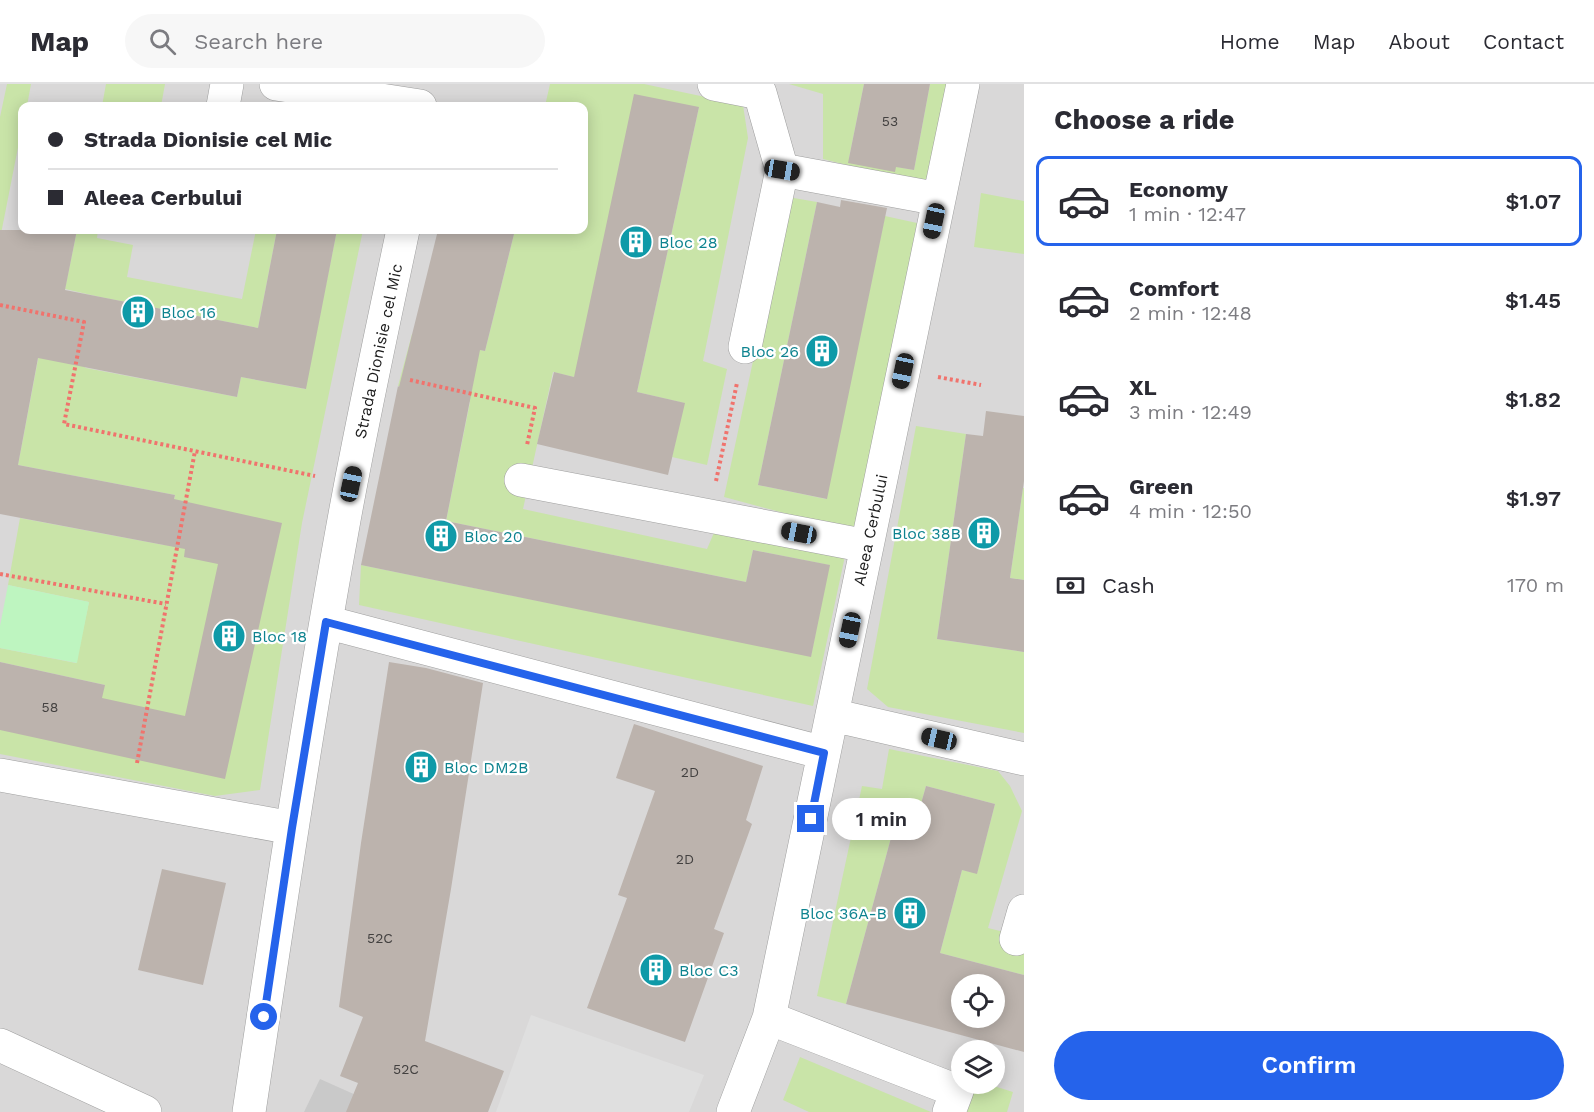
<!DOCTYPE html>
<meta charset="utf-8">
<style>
:root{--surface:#fff;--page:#f7f7f7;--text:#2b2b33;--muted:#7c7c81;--line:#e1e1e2;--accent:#2563eb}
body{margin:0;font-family:"Work Sans",sans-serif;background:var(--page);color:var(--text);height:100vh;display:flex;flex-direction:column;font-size:22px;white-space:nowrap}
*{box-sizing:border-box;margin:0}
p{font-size:20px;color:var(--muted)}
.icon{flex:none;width:33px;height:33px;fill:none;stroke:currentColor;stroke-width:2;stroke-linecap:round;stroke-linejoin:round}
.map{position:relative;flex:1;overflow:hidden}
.side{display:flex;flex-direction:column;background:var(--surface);width:570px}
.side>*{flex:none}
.guide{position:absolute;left:18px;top:18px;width:570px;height:132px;border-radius:12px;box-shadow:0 3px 15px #0003;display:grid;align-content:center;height:132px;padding:0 30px;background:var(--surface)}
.tools{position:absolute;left:951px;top:890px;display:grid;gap:12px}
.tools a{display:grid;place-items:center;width:54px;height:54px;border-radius:50%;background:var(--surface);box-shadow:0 3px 15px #0003;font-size:30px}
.end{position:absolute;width:27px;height:27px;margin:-14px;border:8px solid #2563eb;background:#fff;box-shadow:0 0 0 3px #fff}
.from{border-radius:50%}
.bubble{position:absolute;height:42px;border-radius:21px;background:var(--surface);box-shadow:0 3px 15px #0003;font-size:20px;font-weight:600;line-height:42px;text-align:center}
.car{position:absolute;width:18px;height:36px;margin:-18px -9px;border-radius:8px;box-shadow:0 0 4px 2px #0007;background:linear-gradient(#222 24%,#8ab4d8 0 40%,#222 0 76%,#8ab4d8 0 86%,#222 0)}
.guide b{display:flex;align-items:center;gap:21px;height:57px;font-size:22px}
.guide b+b{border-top:2px solid var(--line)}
.guide i{width:15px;height:15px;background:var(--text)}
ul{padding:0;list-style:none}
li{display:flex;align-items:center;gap:18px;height:90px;margin:0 12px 9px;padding:0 18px;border:3px solid transparent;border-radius:12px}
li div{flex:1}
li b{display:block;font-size:22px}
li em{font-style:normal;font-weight:600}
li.on{border-color:var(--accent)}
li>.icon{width:54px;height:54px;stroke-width:1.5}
h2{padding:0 30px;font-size:27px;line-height:72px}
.pay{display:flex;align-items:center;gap:15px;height:66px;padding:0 30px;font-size:22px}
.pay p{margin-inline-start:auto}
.cta{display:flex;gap:12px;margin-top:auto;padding:12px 30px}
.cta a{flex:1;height:69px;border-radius:36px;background:var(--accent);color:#fff;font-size:24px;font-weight:600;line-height:69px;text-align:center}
header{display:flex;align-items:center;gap:36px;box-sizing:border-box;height:84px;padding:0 30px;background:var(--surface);border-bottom:2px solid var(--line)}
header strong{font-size:28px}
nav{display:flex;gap:33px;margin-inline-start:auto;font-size:21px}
.search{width:420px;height:54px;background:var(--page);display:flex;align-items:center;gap:15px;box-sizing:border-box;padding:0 21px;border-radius:33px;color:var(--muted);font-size:22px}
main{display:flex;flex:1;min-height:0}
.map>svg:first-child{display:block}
.residential{fill:#d9d8d8;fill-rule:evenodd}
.religious{fill:#c9c9c9}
.grass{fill:#c9e4a8}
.park{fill:#bef5c0}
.parking{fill:#dfdfdf}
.building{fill:#bcb3ad;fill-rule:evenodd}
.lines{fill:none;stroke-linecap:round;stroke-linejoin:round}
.minor-casing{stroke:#9f9f9f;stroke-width:34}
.path{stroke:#f0736d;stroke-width:4;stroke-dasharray:3 3;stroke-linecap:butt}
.minor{stroke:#fff;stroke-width:33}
.route{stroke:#2563eb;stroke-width:8}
.labels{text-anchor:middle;stroke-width:4.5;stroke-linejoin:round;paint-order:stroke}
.number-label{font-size:14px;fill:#434140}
.culture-label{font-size:16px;fill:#0d838f;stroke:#fff;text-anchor:start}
.street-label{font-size:16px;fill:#1b1b1b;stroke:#fff}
</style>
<header>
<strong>Map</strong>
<div class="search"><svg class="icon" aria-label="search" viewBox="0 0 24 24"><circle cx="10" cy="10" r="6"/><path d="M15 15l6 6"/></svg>Search here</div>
<nav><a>Home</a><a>Map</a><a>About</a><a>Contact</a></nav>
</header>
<main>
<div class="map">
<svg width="1024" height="1028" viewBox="0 0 1024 1028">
<rect width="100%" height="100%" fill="#ece7e0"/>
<!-- residential -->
<path class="residential" d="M0,0H1024V1028H0ZM22,22H584V146H22ZM962,900H994V933H962ZM962,966H994V999H962Z"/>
<!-- religious -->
<path class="religious" d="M320,995L394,1028H304Z"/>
<!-- grass -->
<path class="grass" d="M7,0H31L27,22H22V43L0,155V33Z
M106,0H165L161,22H102Z
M550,0H644L743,21L748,54L703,277L727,285L707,381L672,373L684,319L637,308L699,23L574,293L553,288L523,425L707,465L716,444L845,472L813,622L359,521L361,481L811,572L829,481L753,466L746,498L446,437L470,318L398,302L412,250L485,267L515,146H584V22H545Z
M789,0H864L849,74L914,86L930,0H954L934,103L823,75V10Z
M981,109L1024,117V170L974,163Z
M788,113L817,118L758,401L826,415L885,132L917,139L859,449L724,413Z
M77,146H98L97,154L133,161L127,193L242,215L256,146H277L258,244L100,213L65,205Z
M337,146H363L302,439L260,706L215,712L0,670V646L105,601L0,578V564L76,579L89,518L8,501L20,434L164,461L175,411L18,381L42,254L86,284L237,313L241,293L305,305Z
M916,342L966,350L937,555L1024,568V649L888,623L867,605Z
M1023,404H1024V496L1010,494Z
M889,665L998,687L1010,702L1022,727L988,844L1024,853V891L940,869L962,786L977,789L995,720L926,702L917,734L898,728L846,920L817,912L862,702L882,705Z
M800,973L931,1028H809L783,1016Z
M967,999H984L1013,1008L1007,1028H957Z"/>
<!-- park -->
<path class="park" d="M8,501L89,518L77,579L0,564V542Z"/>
<!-- parking -->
<path class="parking" d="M531,931L704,991L689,1028H496Z"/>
<!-- building -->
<path class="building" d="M864,0H930L914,86L896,83L895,88L848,79Z
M634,10L699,23L637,308L685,319L668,391L537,360L554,288L574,293Z
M841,116L887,124L827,415L758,401L817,118L840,123Z
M0,146H77L65,206L258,244L277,146H337L306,305L241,293L237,313L38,274L18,381L175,411L174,415L282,439L225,695L0,646V578L105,601L102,614L185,632L218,480L184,473L185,465L0,430Z
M438,146H515L485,267L480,266L446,437L746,498L753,466L830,481L811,573L361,481L398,302L399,303Z
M986,327L1024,332V397L1010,494L1024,496V568L937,555L966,350L983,352Z
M389,578L426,584L483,599L451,805L425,957L504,987L488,1028H346L358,999L340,992L363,933L339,923L361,759Z
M634,640L763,682L746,736L752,740L714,845L724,849L685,958L587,924L627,814L618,811L655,707L616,694Z
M926,702L995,720L977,790L962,786L940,869L1024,891V968L846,920L898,728L917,734ZM962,900H994V933H962Z
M162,785L226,799L203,901L138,886Z"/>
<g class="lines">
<defs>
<path id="minor" d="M276,0L420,22
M714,0L760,9L782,86L939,115
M223,22L227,0
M745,263L782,86
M521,396L867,462
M326,538L824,669
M832,631L1024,675
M0,691L292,744
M1016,855L1024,827
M769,934L957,1007L949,1028
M0,961L145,1028
M249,1028C278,834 307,640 342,447C360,346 382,246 403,146
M733,1028L769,934L963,0"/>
</defs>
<!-- minor casing -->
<use href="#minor" class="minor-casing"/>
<!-- path -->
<path class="path" d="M0,221L84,238L64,340L315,392
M938,293L981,301
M410,296L535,324L527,361
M716,397L737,299
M0,490L166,520
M137,679L195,367"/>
<!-- minor -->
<use href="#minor" class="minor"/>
</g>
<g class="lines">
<!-- route -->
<path class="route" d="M264,933L292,744L326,538L824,669L811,735"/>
</g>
<!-- icons -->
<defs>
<symbol id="building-disc" viewBox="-11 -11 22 22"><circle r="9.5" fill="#0f9aa8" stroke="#fff"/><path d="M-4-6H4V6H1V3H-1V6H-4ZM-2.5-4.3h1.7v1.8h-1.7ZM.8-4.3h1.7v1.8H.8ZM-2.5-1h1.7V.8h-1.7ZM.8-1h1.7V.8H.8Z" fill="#fff"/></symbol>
</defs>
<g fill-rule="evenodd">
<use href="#building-disc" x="617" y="139" width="38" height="38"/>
<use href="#building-disc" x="119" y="209" width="38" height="38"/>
<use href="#building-disc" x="803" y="248" width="38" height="38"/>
<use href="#building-disc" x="965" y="430" width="38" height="38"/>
<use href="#building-disc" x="422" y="433" width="38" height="38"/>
<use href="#building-disc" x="210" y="533" width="38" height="38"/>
<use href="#building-disc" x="402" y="664" width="38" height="38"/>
<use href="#building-disc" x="891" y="810" width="38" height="38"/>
<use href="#building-disc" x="637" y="867" width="38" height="38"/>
</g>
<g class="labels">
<!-- number labels -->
<g class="number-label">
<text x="890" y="42">53</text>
<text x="50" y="628">58</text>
<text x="690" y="693">2D</text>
<text x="685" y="780">2D</text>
<text x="380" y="859">52C</text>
<text x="406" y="990">52C</text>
</g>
<!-- culture labels -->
<g class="culture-label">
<text x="659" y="164">Bloc 28</text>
<text x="161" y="234">Bloc 16</text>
<text x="799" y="273" text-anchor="end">Bloc 26</text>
<text x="961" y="455" text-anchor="end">Bloc 38B</text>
<text x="464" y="458">Bloc 20</text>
<text x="252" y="558">Bloc 18</text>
<text x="444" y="689">Bloc DM2B</text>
<text x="887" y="835" text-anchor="end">Bloc 36A-B</text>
<text x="679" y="892">Bloc C3</text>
</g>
<!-- street labels -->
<g class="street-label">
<text transform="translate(378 267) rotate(-78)" y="6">Strada Dionisie cel Mic</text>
<text transform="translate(870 446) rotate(-78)" y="6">Aleea Cerbului</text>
</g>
</g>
</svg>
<div class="tools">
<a><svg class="icon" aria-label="locate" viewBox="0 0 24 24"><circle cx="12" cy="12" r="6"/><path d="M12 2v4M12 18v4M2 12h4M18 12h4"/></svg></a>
<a><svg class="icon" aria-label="layers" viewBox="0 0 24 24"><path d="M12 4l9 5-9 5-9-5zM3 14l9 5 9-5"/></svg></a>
</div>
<i class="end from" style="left:264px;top:933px"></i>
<i class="end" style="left:811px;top:735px"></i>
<div class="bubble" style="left:832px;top:714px;width:99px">1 min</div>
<i class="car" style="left:782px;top:86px;rotate:100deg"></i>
<i class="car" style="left:934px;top:137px;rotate:192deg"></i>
<i class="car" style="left:903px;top:287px;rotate:192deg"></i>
<i class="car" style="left:351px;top:400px;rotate:12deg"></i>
<i class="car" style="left:799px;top:449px;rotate:281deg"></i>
<i class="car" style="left:850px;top:546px;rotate:192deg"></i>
<i class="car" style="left:939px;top:655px;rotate:283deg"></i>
<div class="guide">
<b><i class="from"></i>Strada Dionisie cel Mic</b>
<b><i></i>Aleea Cerbului</b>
</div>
</div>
<section class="side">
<h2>Choose a ride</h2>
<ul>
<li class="on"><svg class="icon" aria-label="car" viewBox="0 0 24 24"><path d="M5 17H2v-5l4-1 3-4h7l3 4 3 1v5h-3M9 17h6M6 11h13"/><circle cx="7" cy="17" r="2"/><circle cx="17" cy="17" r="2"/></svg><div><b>Economy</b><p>1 min · 12:47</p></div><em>$1.07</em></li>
<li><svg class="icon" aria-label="car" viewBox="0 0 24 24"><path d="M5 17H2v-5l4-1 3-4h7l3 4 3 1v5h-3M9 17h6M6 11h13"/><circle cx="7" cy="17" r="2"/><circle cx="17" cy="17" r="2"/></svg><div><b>Comfort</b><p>2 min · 12:48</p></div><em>$1.45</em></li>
<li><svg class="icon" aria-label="car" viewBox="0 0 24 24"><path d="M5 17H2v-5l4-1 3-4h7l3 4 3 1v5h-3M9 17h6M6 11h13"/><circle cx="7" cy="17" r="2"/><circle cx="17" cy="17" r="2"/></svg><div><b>XL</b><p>3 min · 12:49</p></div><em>$1.82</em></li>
<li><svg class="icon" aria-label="car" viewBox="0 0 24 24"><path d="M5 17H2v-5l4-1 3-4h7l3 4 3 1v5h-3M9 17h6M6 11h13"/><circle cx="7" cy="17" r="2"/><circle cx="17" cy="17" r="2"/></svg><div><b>Green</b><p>4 min · 12:50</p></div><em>$1.97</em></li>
</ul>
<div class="pay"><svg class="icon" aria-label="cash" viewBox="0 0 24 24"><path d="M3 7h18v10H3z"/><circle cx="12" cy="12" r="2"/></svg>Cash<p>170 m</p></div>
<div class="cta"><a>Confirm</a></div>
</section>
</main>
